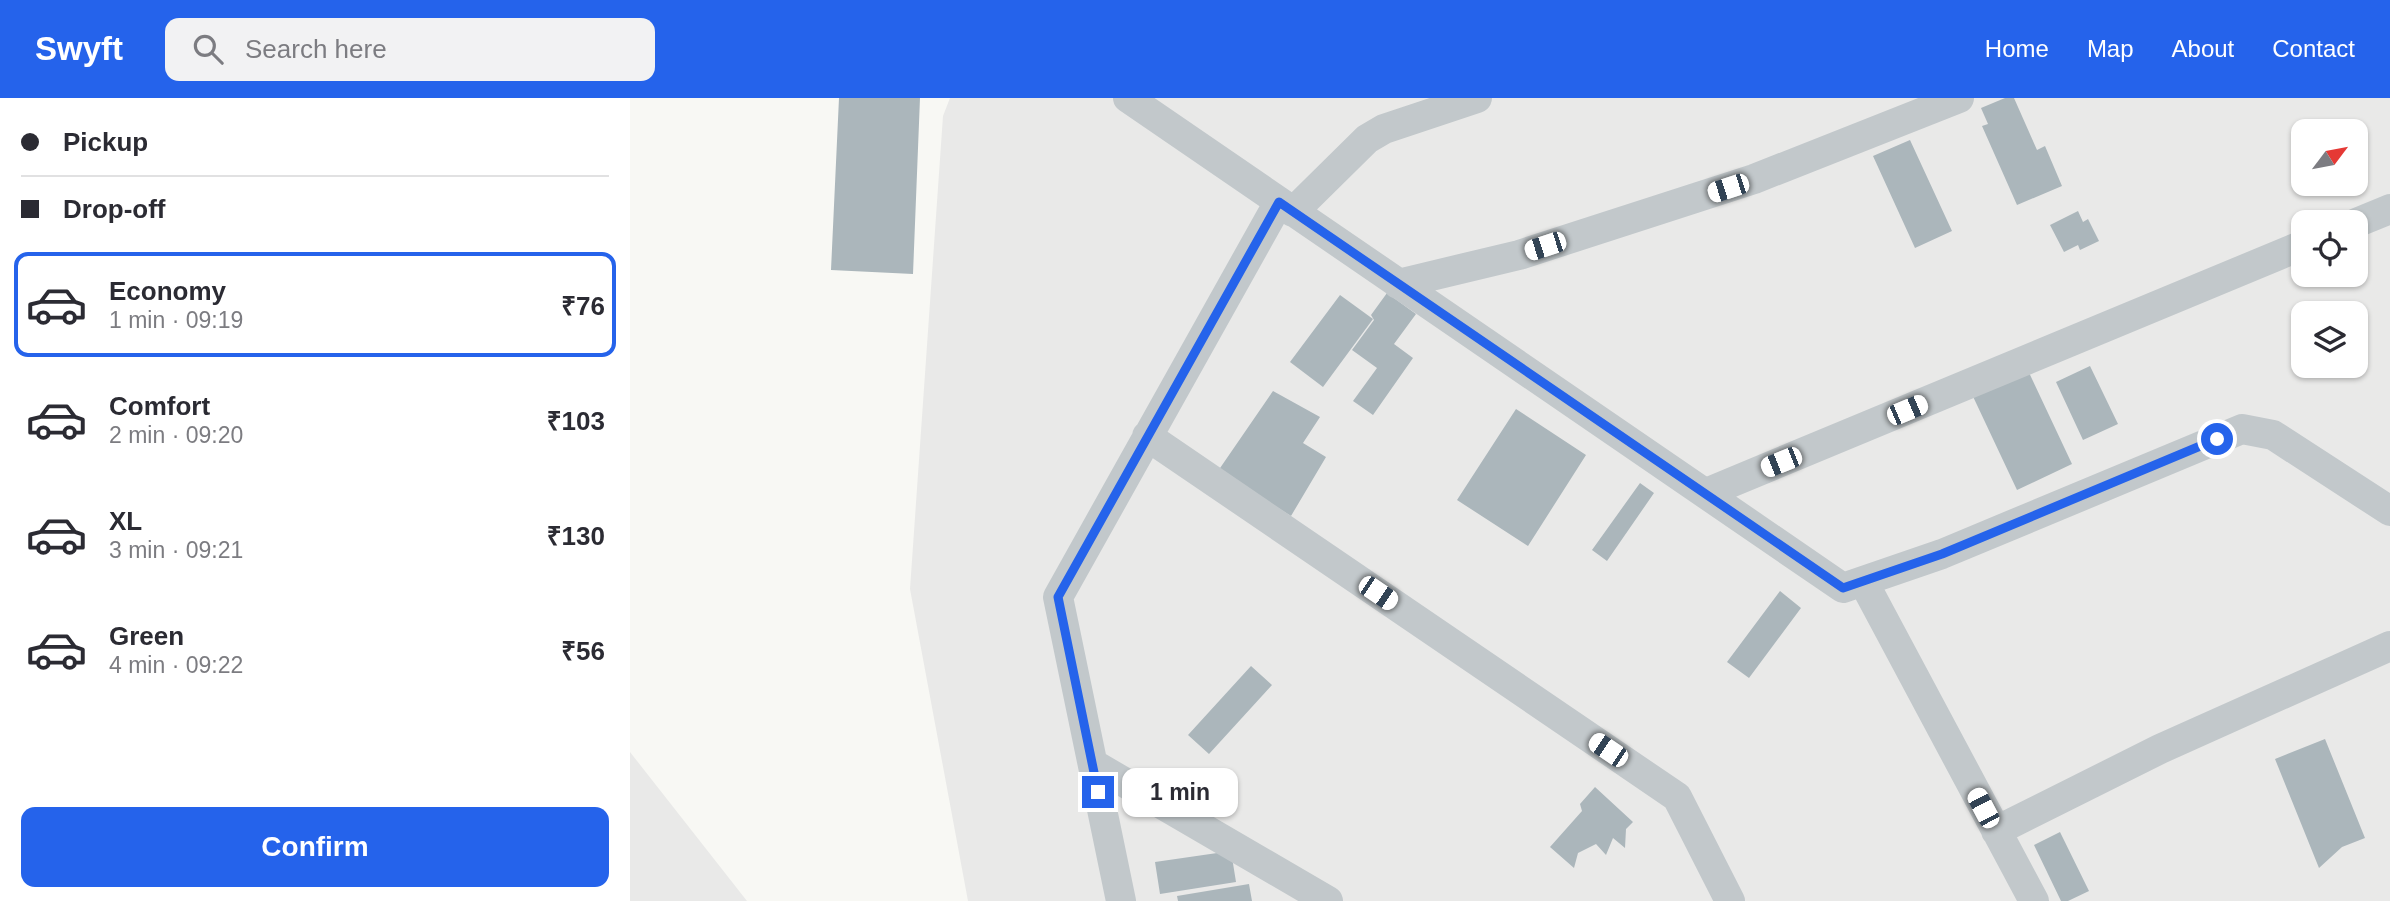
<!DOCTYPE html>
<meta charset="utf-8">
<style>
:root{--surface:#fff;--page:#f2f2f3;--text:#2b2b33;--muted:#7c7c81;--line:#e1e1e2;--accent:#2563eb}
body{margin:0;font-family:Arial,sans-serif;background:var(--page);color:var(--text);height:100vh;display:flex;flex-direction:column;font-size:26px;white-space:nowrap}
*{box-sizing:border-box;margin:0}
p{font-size:23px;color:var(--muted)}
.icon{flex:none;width:38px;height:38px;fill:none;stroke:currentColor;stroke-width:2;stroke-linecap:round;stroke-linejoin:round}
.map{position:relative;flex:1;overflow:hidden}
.sheet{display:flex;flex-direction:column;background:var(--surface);width:630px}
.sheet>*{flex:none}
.banner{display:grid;align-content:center;height:154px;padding:0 21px;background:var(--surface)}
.needle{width:46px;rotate:58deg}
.fabs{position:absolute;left:1661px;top:21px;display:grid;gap:14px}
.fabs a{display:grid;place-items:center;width:77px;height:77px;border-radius:14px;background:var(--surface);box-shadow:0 2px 5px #0004;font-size:35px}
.end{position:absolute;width:32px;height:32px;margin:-16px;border:9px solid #2563eb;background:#fff;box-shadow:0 0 0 4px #fff}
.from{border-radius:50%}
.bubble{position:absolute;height:49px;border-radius:14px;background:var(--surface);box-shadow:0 2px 5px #0004;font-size:23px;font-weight:700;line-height:49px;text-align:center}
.car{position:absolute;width:21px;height:42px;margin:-21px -10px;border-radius:9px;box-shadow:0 0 5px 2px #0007;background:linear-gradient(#fff 24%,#345 0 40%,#fff 0 76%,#345 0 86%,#fff 0)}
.banner b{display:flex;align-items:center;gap:24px;height:66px;font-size:26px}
.banner b+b{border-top:2px solid var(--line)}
.banner i{width:18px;height:18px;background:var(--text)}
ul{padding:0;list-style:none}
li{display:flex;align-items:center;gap:21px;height:105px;margin:0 14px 10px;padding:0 7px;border:4px solid transparent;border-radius:14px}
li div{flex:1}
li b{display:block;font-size:26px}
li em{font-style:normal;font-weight:700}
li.selected{border-color:var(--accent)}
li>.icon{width:63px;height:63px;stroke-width:1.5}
.primary-button{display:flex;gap:14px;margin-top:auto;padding:14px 21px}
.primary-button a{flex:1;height:80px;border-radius:14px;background:var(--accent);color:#fff;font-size:28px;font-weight:700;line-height:80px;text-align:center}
header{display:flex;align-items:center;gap:42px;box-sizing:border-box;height:98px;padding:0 35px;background:var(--accent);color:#fff}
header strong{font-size:33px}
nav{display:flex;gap:38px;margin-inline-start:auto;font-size:24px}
.search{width:490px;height:63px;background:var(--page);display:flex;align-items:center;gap:18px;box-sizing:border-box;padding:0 24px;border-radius:14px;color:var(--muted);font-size:26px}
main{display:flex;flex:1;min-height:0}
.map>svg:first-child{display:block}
.built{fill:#e9e9e8;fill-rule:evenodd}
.building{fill:#abb6bb}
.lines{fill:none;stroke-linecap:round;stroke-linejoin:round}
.minor{stroke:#c2c8cb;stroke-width:30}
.route{stroke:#2563eb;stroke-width:9}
</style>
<header>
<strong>Swyft</strong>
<div class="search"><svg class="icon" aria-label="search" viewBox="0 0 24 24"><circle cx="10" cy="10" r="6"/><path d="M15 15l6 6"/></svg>Search here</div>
<nav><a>Home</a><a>Map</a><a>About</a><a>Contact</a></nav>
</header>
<main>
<section class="sheet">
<div class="banner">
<b><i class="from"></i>Pickup</b>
<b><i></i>Drop-off</b>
</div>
<ul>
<li class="selected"><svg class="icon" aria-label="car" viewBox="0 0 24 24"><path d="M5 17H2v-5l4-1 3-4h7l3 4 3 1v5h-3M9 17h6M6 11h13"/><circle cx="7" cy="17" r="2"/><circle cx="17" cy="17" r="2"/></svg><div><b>Economy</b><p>1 min · 09:19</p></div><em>₹76</em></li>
<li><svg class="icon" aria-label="car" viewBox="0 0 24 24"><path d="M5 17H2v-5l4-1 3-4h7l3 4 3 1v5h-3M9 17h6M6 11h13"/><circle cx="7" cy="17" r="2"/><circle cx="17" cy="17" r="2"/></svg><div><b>Comfort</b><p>2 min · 09:20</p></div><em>₹103</em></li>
<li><svg class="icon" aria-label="car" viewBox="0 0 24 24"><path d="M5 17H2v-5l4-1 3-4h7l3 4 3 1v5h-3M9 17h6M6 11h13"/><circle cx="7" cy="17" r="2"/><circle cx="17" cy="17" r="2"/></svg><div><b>XL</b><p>3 min · 09:21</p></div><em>₹130</em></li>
<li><svg class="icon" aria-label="car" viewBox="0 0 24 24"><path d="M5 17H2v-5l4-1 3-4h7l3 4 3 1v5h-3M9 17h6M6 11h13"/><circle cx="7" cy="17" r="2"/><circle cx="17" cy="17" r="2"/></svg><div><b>Green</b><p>4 min · 09:22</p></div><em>₹56</em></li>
</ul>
<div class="primary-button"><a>Confirm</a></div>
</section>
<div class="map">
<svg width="1760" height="803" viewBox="0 0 1760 803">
<rect width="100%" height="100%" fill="#f8f8f4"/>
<!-- built -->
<path class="built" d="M320,0H1760V803H338L280,491L313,18ZM1673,33H1726V86H1673ZM1673,124H1726V177H1673ZM1673,215H1726V268H1673Z
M0,654L117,803H0Z"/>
<!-- building -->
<path class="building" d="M209,0H290L283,176L201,172Z
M1375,0H1384L1407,52L1415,48L1432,88L1387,107L1352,28L1358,26L1351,10Z
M1280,42L1322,133L1285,150L1243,58Z
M1448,113L1453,124L1458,121L1469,143L1450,152L1448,147L1434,154L1420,127Z
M757,195L786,216L764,246L783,260L743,317L723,303L747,270L722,252L744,222L741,217Z
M710,197L743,221L693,289L660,264Z
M1394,264L1442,366L1387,392L1339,290Z
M1460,268L1488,326L1453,342L1426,284Z
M643,293L690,319L673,345L696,359L661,418L588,373Z
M886,311L956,357L898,448L827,402Z
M1010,385L1024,395L977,463L962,452Z
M1150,493L1171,510L1119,580L1097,564Z
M621,568L642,587L579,656L558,637Z
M1695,641L1735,740L1712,749L1689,770L1645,661Z
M965,689L1003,724L996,731L995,750L983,740L976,757L966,746L948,755L944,770L920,749L952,713L950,706Z
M1430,734L1459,793L1438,803H1431L1404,747Z
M601,753L606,784L530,796L525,764Z
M619,786L622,803H548L547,798Z"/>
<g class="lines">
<!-- minor -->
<path class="minor" d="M498,0L1213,490L1312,456L1612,331L1643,337L1760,413
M663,114L737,41L754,31L847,0
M1726,125L1760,111
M768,186L889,157L1124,81L1329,0
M517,338L1047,699L1100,803
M1076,395L1673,147
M1233,483L1404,803
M463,666L698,803
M1366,733L1530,651L1760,548
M491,803L428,499L649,104"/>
</g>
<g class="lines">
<!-- route -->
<path class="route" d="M468,694L428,499L649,104L1213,490L1312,456L1587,341"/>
</g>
</svg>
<div class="fabs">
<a><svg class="needle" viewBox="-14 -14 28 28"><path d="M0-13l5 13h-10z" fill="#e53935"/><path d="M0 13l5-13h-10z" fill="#7c7c81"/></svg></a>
<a><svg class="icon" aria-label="locate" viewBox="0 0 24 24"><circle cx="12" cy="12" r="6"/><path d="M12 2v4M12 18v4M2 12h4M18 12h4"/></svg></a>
<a><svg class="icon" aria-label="layers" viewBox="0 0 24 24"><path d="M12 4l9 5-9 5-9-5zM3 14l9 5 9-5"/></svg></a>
</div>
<i class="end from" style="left:1587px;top:341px"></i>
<i class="end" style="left:468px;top:694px"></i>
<div class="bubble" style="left:492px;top:670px;width:116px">1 min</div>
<i class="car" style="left:1098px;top:90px;rotate:252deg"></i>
<i class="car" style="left:915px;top:148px;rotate:252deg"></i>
<i class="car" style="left:1277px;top:312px;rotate:67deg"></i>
<i class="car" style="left:1151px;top:364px;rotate:248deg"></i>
<i class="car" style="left:748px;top:495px;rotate:124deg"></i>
<i class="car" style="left:978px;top:652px;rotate:304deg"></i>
<i class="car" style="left:1353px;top:710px;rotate:332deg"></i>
</div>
</main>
